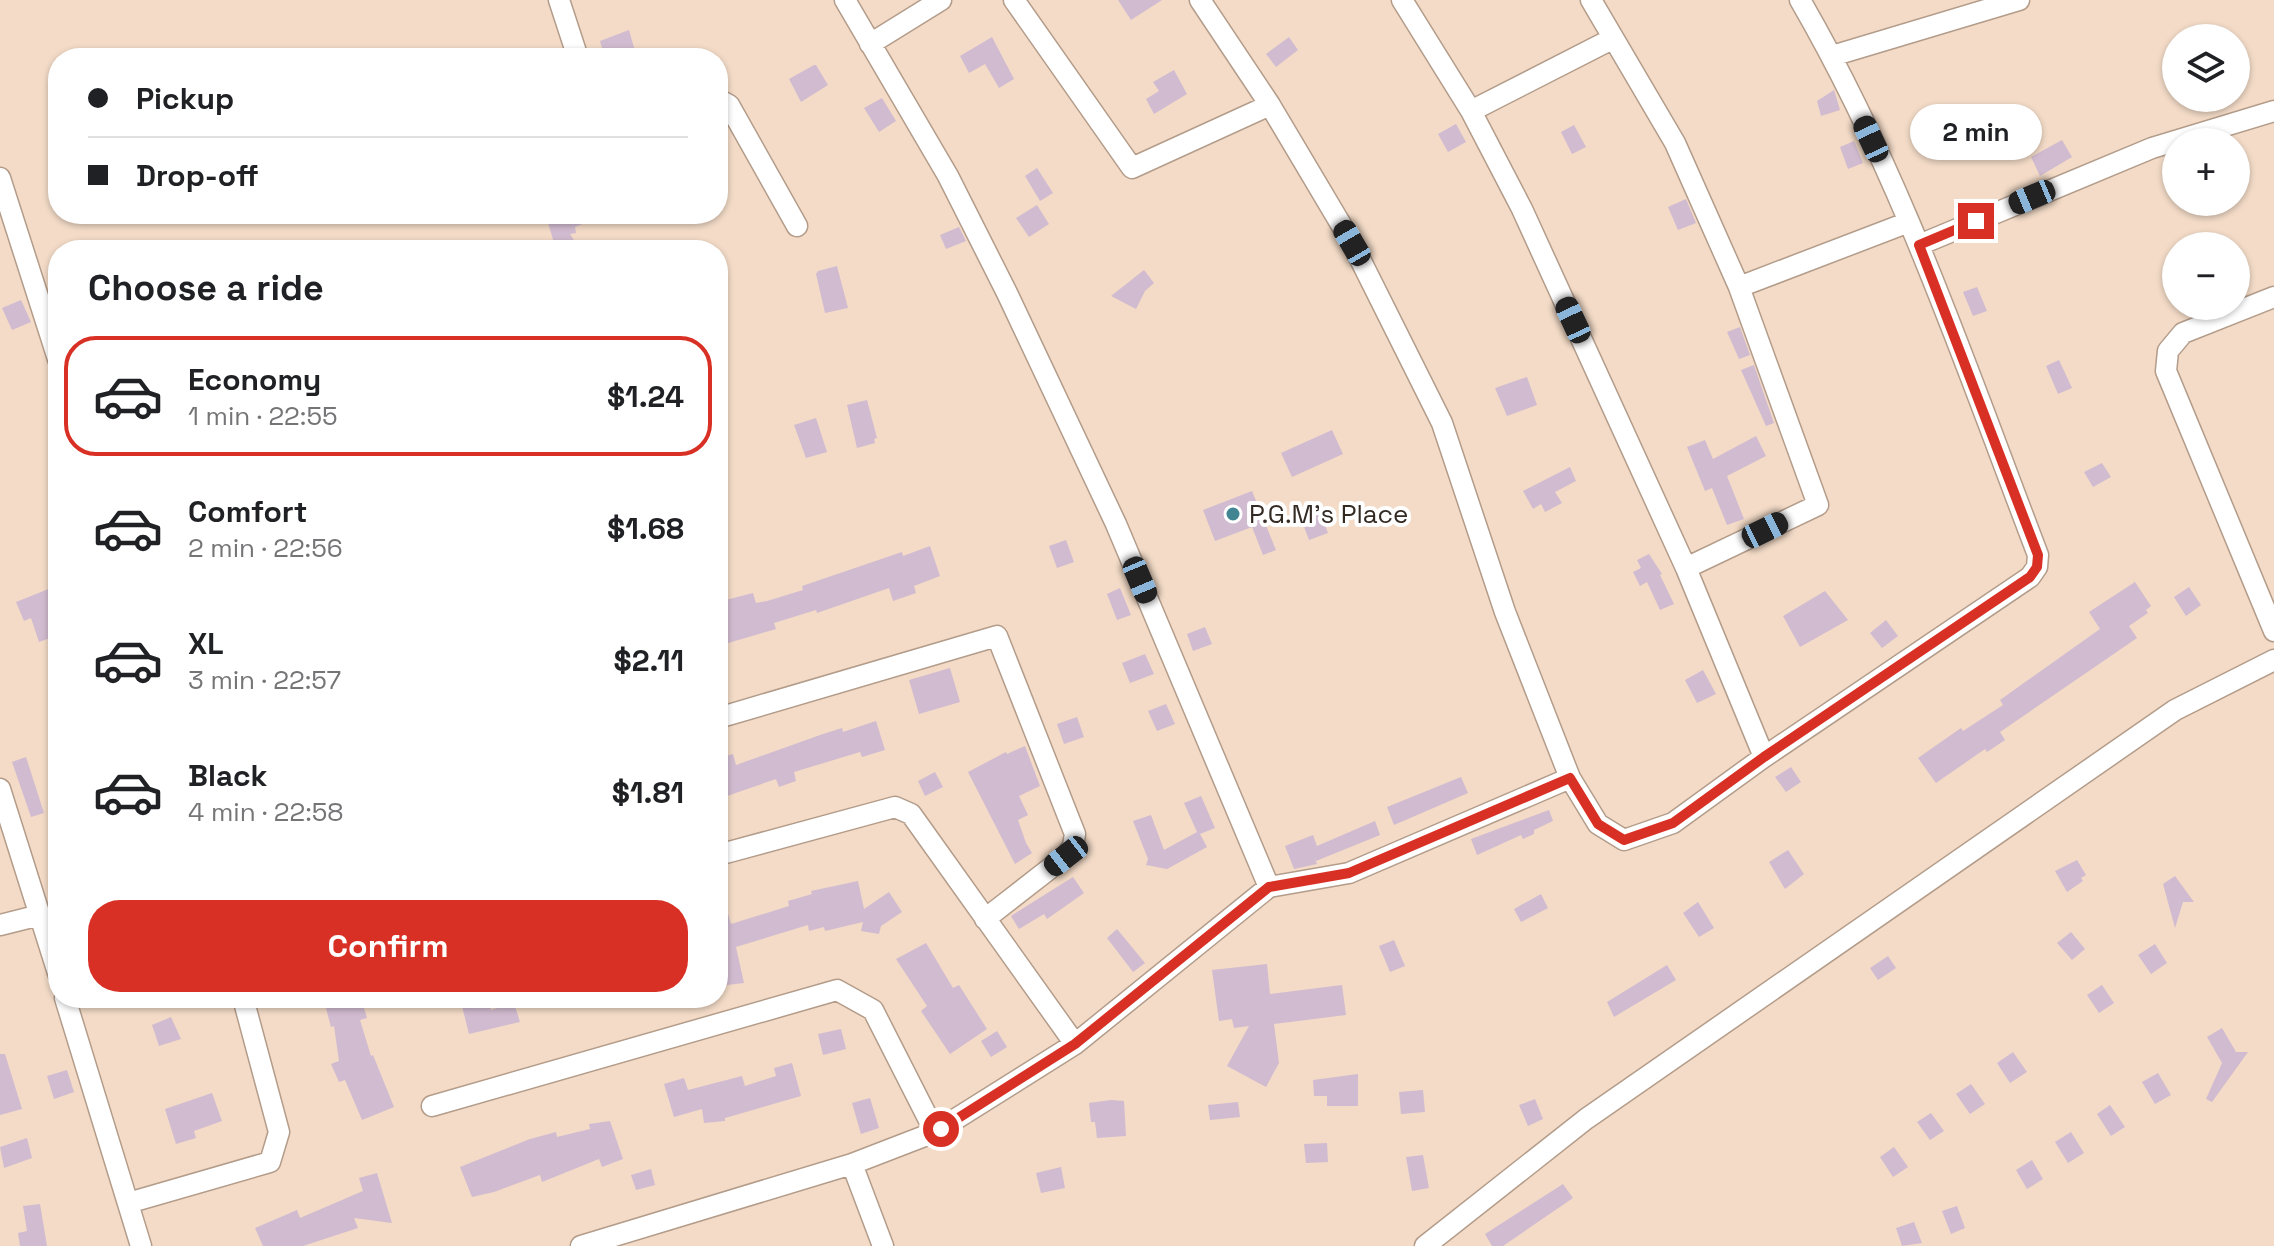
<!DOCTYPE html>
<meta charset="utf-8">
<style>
:root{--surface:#fff;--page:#f6f6f6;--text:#202124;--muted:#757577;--line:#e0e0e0;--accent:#d93025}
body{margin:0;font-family:"Space Grotesk",sans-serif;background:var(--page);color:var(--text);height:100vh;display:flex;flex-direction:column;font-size:30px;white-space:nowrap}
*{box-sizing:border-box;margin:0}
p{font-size:26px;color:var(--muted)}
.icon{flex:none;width:44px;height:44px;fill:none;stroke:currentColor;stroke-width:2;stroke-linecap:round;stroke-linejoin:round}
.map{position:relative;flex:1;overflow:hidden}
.side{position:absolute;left:48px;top:240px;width:680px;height:768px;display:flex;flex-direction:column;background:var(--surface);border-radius:32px;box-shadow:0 2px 6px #0004}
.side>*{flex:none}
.guide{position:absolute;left:48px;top:48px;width:680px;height:176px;border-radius:32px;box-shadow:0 2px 6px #0004;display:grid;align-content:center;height:176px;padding:0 40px;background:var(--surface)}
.buttons{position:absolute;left:2162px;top:24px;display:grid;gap:16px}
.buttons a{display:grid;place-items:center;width:88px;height:88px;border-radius:50%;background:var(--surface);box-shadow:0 2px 6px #0004;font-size:40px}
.end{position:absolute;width:36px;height:36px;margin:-18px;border:10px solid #d93025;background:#fff;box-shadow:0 0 0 4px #fff}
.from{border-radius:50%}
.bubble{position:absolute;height:56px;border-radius:28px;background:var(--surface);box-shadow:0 2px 6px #0004;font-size:26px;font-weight:600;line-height:56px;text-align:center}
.car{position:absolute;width:24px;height:48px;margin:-24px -12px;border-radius:10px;box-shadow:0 0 6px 2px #0007;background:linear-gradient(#222 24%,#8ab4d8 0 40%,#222 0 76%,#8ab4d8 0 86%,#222 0)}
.guide b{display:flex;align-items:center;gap:28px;height:76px;font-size:30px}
.guide b+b{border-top:2px solid var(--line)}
.guide i{width:20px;height:20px;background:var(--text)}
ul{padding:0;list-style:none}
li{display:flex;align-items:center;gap:24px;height:120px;margin:0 16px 12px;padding:0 24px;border:4px solid transparent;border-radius:32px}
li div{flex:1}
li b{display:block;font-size:30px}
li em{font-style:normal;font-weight:600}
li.current{border-color:var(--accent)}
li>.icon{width:72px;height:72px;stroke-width:1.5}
h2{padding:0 40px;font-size:36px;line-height:96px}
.cta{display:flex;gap:16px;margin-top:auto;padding:16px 40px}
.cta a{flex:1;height:92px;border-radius:32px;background:var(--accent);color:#fff;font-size:32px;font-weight:600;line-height:92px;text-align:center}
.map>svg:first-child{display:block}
.building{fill:#d1bbd0}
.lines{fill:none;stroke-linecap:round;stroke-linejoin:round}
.street-casing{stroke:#b39c8a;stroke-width:23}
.street{stroke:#fff;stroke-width:20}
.route{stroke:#d93025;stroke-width:10}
.poi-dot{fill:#408591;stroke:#fff;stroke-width:3}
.labels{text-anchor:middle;stroke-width:8;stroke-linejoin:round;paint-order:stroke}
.poi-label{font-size:26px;fill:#332a23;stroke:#fff;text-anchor:start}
</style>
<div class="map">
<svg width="2274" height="1246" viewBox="0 0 2274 1246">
<rect width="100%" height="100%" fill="#f3dbc7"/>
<!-- building -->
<path class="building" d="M1118,0H1162L1131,20Z
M629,30L637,58H605L600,41Z
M992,37L1014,79L999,88L985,64L969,73L960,56Z
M1289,37L1298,50L1276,67L1266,54Z
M814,65H816L828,85L801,102L789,79Z
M1174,70L1187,94L1154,114L1146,99L1159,91L1153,82Z
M1834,90L1840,110L1821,116L1817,101Z
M882,98L896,121L879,132L864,108Z
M1456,124L1466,142L1448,152L1438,134Z
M1574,125L1586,147L1572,154L1561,132Z
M2062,140L2072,157L2040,176L2031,157Z
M1854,141L1863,163L1848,169L1840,147Z
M1037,168L1053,193L1040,201L1025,176Z
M1686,199L1696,223L1678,230L1668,207Z
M1037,205L1049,224L1029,237L1016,218Z
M566,214H606L575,227L576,233L570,234L580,250H556L547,219Z
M959,227L966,241L946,249L940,235Z
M837,266L848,308L825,313L816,274L818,271Z
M1144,270L1154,283L1145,291L1136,309L1111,296Z
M1977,287L1987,311L1973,316L1963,292Z
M21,300L31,322L12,330L2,308Z
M1740,327L1750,355L1739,359L1727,332Z
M2059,360L2072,388L2058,394L2046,366Z
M1754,365L1774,423L1766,426L1741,370Z
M1527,377L1537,405L1507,416L1495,388Z
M867,400L877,438L874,439L875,443L857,448L847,405Z
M816,418L827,452L806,458L794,425Z
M1332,430L1343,454L1292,477L1281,453Z
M1756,436L1766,456L1727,476L1744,519L1727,525L1712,488L1705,491L1687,447L1705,440L1713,459Z
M2102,463L2111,477L2093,487L2084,472Z
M1570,467L1576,481L1555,492L1562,503L1545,512L1541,504L1533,509L1523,491Z
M1252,491L1276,550L1263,555L1252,527L1215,541L1203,510Z
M1319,509L1328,533L1309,540L1300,516Z
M1066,540L1074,562L1057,568L1049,546Z
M930,546L940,576L914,586L916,593L893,601L889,588L817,613L816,610L774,623L776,629L718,646V602L753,593L756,603L767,601L803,590L802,586L902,552L903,556Z
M1649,554L1662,574L1660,575L1674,604L1660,610L1647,582L1640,586L1633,572L1641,568L1637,560Z
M2135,582L2151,606L2146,610L2148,613L2129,626L2137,638L2000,732L2005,740L1987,752L1985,749L1936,783L1918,758L1961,728L1963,731L2003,705L2000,700L2100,629L2089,612Z
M2189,587L2201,605L2186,616L2174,597Z
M51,588L58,607V635L39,642L31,618L24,621L16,602Z
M1120,588L1131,615L1117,620L1107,594Z
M1825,591L1848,620L1800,647L1783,616Z
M1886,620L1898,636L1882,648L1870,633Z
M1205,627L1212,644L1193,651L1187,634Z
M1145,654L1154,674L1130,683L1122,663Z
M950,668L960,702L919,714L909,680Z
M1703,670L1716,694L1697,703L1685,680Z
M1166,704L1175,724L1157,731L1148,711Z
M1077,717L1084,737L1064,744L1057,724Z
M876,721L885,750L862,757L860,752L794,772L796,781L779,787L776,779L727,796L718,768V758L733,754L736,765L823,734L842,728L843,732Z
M1025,746L1040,786L1019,796L1028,815L1018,820L1026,843L1032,853L1015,864L968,772L1006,752L1007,754Z
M26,757L44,813L31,817L12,762Z
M1791,767L1801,782L1786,792L1775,777Z
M935,772L943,787L925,796L918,781Z
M1461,777L1468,793L1394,825L1387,807Z
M1201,796L1215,828L1200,834L1207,847L1167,869L1146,865L1148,859L1133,821L1151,815L1164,850L1197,832L1184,803Z
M1549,810L1553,821L1534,830V834L1523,839L1521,835L1477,855L1471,839Z
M1375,821L1380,835L1316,861L1314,857L1317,864L1294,869L1285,846L1313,835L1317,846Z
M1788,850L1804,874L1785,889L1769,862Z
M2077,860L2086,875L2081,878L2083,881L2067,892L2055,871Z
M2175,876L2194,902H2183L2175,928L2163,884Z
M1073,877L1084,893L1047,919L1044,914L1019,929L1011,916Z
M858,881L864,909L889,892L902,912L881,926L879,934L861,931L863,922L825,931L824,927L809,931L808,925L736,947L744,983L727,985L722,952L718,953V896H723L731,924L789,906L788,901L812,894L811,891Z
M1541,894L1548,908L1521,922L1514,909Z
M1698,902L1714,928L1699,937L1683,913Z
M1117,929L1145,963L1133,972L1107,938Z
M2071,932L2085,949L2072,960L2057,943Z
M1394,940L1405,966L1390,972L1379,946Z
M926,943L953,988L959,985L987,1029L950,1054L921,1011L927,1006L896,959Z
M2155,944L2167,963L2151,974L2138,955Z
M1888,956L1896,968L1878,980L1870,968Z
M1267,964L1270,994L1342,985L1346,1015L1274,1024L1279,1063L1266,1087L1227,1066L1249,1026L1234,1028L1232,1019L1219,1021L1212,970Z
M1667,965L1676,980L1614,1017L1607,1002Z
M2102,985L2114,1003L2099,1013L2087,995Z
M361,998L367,1018L360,1020L371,1056L373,1055L394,1107L362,1120L345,1080L339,1082L331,1064L339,1061L334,1026L331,1027L326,1008Z
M460,998H488L491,1010L514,1003L520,1022L469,1034Z
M171,1017L181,1039L159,1046L152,1025Z
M2222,1028L2236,1052H2248L2212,1102L2206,1099L2222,1063L2207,1037Z
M841,1029L846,1049L823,1055L818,1034Z
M997,1031L1007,1047L991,1057L981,1041Z
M2013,1052L2027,1072L2010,1083L1997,1063Z
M0,1054H5L22,1109L0,1115Z
M792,1063L801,1096L725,1118V1121L704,1123L702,1109L674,1117L664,1084L684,1078L688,1090L742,1076L745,1086L776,1076L774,1068Z
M67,1070L74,1092L54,1099L47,1076Z
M2158,1073L2171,1095L2155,1104L2142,1082Z
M1358,1074V1106H1327V1096H1314L1313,1080Z
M1971,1084L1985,1104L1970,1114L1956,1094Z
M1423,1090L1425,1112L1401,1114L1399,1092Z
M212,1093L222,1121L194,1131L196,1138L176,1144L165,1109Z
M870,1098L879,1128L861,1134L852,1103Z
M1535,1099L1543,1119L1528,1126L1519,1105Z
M1111,1100L1124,1101L1126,1136L1097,1138L1095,1122H1091L1089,1103Z
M1238,1102L1240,1117L1210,1120L1208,1105Z
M2110,1105L2125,1127L2111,1136L2097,1114Z
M1931,1113L1944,1131L1930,1140L1917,1122Z
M610,1121L623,1159L602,1167L599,1159L542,1182L540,1175L494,1192L472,1197L460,1167L530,1139L556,1132L557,1137L590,1129L589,1124Z
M2071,1132L2084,1153L2068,1163L2055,1142Z
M27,1138L32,1158L4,1168L0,1147Z
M1327,1143L1328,1162L1306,1163L1304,1144Z
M1894,1147L1908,1167L1893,1177L1880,1157Z
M1423,1155L1429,1188L1412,1191L1406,1157Z
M2032,1160L2043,1179L2027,1189L2016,1170Z
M1061,1167L1065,1188L1041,1193L1036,1173Z
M651,1169L655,1185L636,1190L631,1175Z
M377,1173L392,1223L354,1218L358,1228L303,1246H263L255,1228L297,1210L300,1218L363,1191L359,1178Z
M1563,1184L1573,1198L1503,1246H1492L1485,1234Z
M40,1204L47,1246H20L18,1233L27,1231L23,1206Z
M1957,1206L1965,1228L1951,1234L1942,1211Z
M1914,1222L1922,1243L1902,1246L1896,1228Z"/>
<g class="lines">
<defs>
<path id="street" d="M559,0L578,58
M845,0L948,176L1007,293L1116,524L1269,887
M1014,0L1132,168L1270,105
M1200,0L1270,105L1352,243L1442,423L1505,612L1570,778L1598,824L1624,840L1673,823L1764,757L2030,577L2037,567L2038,555C1966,367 1901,174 1800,0
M1402,0L1471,111L1522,209L1686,568L1764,757
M1591,0L1675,143L1739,287L1818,505L1686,568
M870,44L941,0
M1832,56L2019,0
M718,99L729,105L797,226
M1471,111L1612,39
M0,178L58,359
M1919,245L2152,148L2274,111
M1739,287L1909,222
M2274,297L2183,333L2168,351L2166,371L2274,631
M718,718L997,636L1075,834L1073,846L1066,856L985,919
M0,789L58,973
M718,855L895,807L911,814L1075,1044
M0,925L40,915
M65,998L141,1246
M432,1106L837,990L873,1010L935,1132
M852,1164L883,1246
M128,1203L270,1162L279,1132L243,998
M581,1246L852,1164L935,1132L1075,1044L1269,887L1349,873L1570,778
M1425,1246L1586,1119L2175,710L2274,660"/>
</defs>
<!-- street casing -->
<use href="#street" class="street-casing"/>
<!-- street -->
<use href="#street" class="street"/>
</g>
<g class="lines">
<!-- route -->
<path class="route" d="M941,1129L1075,1044L1269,887L1349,873L1570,778L1598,824L1624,840L1673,823L1764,757L2030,577L2037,567L2038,555L1919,245L1976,221"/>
</g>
<!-- markers -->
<circle class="poi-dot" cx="1233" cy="514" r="8"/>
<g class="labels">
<!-- poi labels -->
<g class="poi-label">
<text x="1249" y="523">P.G.M’s Place</text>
</g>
</g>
</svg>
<div class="buttons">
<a><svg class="icon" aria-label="layers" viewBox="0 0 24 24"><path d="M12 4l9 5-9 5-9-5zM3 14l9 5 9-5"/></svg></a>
<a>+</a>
<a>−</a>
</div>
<i class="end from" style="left:941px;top:1129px"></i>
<i class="end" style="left:1976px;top:221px"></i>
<div class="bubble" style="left:1910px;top:104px;width:132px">2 min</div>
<i class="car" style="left:1871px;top:139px;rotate:335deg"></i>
<i class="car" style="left:2032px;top:197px;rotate:247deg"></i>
<i class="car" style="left:1352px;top:243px;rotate:330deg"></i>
<i class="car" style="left:1573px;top:320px;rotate:335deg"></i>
<i class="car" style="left:1765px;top:530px;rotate:64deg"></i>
<i class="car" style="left:1140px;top:580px;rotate:157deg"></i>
<i class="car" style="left:1066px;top:856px;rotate:232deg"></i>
<div class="guide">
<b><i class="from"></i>Pickup</b>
<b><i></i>Drop-off</b>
</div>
<section class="side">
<h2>Choose a ride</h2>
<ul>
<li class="current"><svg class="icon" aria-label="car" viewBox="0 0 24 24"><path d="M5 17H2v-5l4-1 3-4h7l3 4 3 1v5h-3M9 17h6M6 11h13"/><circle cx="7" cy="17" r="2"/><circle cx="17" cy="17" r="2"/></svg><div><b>Economy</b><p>1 min · 22:55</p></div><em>$1.24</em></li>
<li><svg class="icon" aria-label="car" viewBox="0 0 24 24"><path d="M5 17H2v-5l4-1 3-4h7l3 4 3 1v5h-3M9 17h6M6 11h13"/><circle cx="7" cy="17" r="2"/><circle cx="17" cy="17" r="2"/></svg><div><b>Comfort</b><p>2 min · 22:56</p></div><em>$1.68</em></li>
<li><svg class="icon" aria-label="car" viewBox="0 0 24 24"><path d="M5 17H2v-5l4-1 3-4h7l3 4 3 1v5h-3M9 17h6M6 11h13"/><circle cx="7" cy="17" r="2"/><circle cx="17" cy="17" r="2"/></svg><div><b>XL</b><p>3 min · 22:57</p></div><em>$2.11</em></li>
<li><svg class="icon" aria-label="car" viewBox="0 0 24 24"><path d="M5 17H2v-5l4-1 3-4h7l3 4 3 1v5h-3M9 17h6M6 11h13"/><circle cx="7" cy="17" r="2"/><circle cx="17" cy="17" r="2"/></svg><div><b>Black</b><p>4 min · 22:58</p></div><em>$1.81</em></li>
</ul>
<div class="cta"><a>Confirm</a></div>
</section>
</div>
